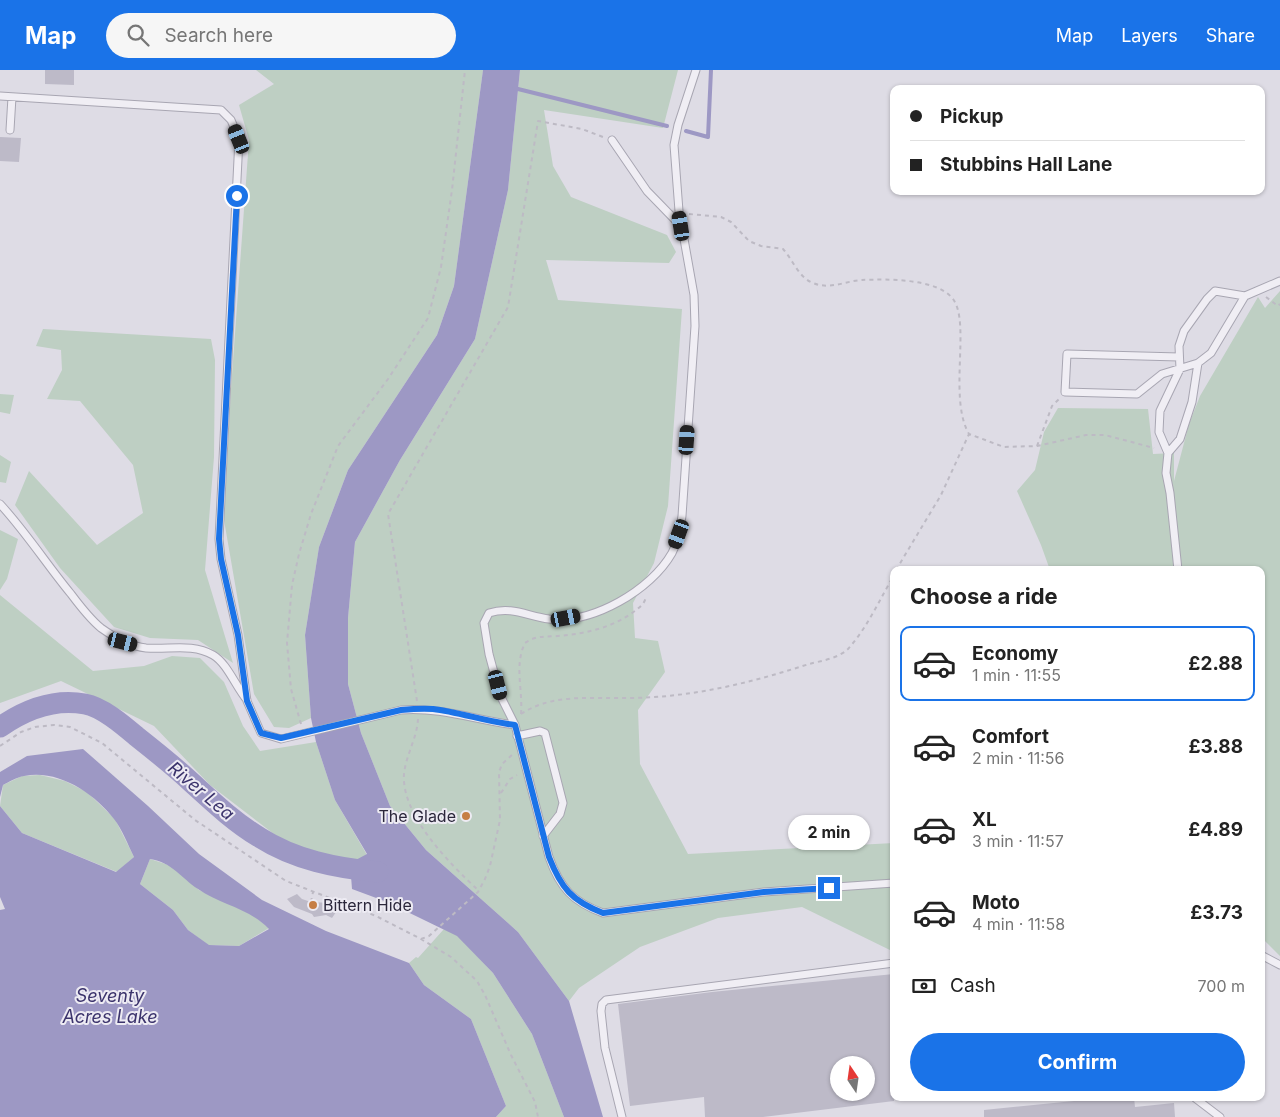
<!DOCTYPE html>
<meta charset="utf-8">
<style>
:root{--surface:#fff;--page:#f6f6f6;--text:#222;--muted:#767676;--line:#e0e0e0;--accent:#1a73e8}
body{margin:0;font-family:Inter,sans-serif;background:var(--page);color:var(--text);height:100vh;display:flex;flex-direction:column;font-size:19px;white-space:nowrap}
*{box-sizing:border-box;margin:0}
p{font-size:16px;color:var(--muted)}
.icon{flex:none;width:28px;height:28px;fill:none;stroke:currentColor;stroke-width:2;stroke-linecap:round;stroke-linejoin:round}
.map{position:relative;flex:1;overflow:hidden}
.side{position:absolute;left:890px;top:496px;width:375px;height:535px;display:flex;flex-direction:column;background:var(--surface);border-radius:10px;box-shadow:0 1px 4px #0004}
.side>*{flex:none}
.guide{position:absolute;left:890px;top:15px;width:375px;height:110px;border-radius:10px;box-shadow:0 1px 4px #0004;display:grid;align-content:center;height:110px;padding:0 20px;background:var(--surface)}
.needle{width:32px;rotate:347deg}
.buttons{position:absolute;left:830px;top:986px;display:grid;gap:10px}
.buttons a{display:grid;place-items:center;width:45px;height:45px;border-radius:50%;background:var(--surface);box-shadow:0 1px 4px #0004;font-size:25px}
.end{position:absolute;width:22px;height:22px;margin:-11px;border:6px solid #1a73e8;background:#fff;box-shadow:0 0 0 2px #fff}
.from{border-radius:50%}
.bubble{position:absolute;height:35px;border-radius:18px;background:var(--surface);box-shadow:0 1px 4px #0004;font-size:16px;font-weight:700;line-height:35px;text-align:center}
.car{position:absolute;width:15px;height:30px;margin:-15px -8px;border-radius:6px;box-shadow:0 0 4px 1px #0007;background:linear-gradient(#222 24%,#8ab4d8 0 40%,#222 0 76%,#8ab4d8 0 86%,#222 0)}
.guide b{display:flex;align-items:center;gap:18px;height:48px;font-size:19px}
.guide b+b{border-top:1px solid var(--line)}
.guide i{width:12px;height:12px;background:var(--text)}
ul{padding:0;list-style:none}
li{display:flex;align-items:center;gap:15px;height:75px;margin:0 10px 8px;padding:0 10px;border:2px solid transparent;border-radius:10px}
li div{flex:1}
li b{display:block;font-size:19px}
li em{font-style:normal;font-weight:700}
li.selected{border-color:var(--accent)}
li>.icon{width:45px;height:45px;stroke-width:1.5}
h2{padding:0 20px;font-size:22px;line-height:60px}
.pay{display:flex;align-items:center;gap:12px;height:55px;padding:0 20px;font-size:19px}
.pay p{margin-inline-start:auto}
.action{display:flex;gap:10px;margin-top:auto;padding:10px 20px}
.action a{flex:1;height:58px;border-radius:30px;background:var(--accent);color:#fff;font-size:20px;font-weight:700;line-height:58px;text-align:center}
header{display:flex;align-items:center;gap:30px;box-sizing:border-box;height:70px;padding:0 25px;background:var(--accent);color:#fff}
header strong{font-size:24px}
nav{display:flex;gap:28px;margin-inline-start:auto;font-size:18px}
.search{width:350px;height:45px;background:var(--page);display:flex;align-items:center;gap:12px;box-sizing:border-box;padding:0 18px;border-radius:28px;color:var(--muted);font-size:19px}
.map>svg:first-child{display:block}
.green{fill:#becfc3}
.water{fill:#9d98c4;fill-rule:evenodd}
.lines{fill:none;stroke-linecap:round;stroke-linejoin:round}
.stream{stroke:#9d98c4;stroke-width:4}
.river{stroke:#9d98c4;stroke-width:21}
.building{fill:#bdbac8;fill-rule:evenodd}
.lane-casing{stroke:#a8a6b2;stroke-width:9}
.path{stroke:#bdbac4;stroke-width:2;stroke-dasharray:4 4;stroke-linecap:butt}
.lane{stroke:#f0eef4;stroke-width:7}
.route{stroke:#1a73e8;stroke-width:6}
.poi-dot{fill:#c67e45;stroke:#edebf3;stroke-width:2}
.labels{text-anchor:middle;stroke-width:4;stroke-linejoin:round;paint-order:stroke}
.poi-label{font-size:16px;fill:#2b273b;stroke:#edebf3;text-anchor:end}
.water-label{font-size:18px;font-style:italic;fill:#3b336c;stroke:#edebf3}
</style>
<header>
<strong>Map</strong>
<div class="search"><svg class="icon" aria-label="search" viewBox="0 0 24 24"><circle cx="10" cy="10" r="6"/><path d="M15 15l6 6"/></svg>Search here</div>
<nav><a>Map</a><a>Layers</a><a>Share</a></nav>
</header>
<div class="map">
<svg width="1280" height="1047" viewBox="0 0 1280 1047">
<rect width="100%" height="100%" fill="#dedce5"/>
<!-- green -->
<path class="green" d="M256,0H483L454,216L437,265L348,400L319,477L305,565L311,648L289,658L274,657L254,624L224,450L231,319L249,70L239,35L274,14Z
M520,0H678L663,58L544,40L553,96L571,127L667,165L676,182L669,193L546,190L558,230L682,239L668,436L654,493L633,533L635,568L658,571L665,602L638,640L640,694L688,784L894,773V882L802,837L718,848L640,877L579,918L569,931L518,862L426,780L390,736L361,663L348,614V548L355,472L400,390L475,269L508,120Z
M1280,221V886L1261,867V500H1050L1041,475L1017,421L1035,400L1044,362L1058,338L1148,339L1153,384L1174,383V411L1189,354L1200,326L1258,227L1265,238Z
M43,259L211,269L215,290L214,387L205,500L233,593L198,570L150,568L114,557L60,498L15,435L29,401L97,475L143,443L133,395L80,331L47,329L62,300L61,280L36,276Z
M0,324L14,325L10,344L0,342Z
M0,385L11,392L6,413L0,412Z
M0,460L18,469L7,509L0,520Z
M0,525L93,601L144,596L172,586L200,588L224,612L243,656L260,681L316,672L335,730L367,785L350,793L283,771L210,715L154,656L61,611L0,633Z
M40,705L65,711L87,722L115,749L134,787L117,802L22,763L0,736L3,715L22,706Z
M150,789L172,796L199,820L253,845L269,858L239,876L208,875L188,860L173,840L140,814Z
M444,859L457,865L493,903L532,964L564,1047H496L506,1036L471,949L424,915L409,893L416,887L418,888Z"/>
<!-- water -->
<path class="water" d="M483,0H520L508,120L475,269L400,390L355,472L348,548V614L361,663L390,736L426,780L518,862L569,931L603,1047H564L532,964L493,903L457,866L387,832L352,819L350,793L367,784L335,730L316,672L311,648L305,565L319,477L348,400L437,265L454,216Z
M83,679L148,736L199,784L262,830L326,861L409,893L424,915L471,949L506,1036L496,1047H0V840L5,839L0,827V736L22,763L116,802L134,787C128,775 122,759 114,749C94,723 58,699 24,706C17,707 9,712 3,715L0,727V702L27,686ZM150,789C172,792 181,808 198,819C221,835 249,838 269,859L239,876L209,875L188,860L173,840L140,814Z"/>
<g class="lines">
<!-- stream -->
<path class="stream" d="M514,18L667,56
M686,61L708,67L711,0"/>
<!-- river -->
<path class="river" d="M0,657C26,639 54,628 85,634C102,637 123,655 136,666C155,681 174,696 191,712C213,732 234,752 259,767C295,790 336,798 378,802"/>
</g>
<!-- building -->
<path class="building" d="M45,0H74V15L45,14Z
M0,67L21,68L19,92L0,91Z
M297,824L302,829L311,832L331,833L338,839L332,848L326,845L314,847L312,844L294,837L287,829Z
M894,904V1031L763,1047H705L704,1027L630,1036L618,934L712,922ZM839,995H866V1022H839Z
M1104,1028H1134L1135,1037L1174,1033L1175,1047H984V1040Z"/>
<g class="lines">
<defs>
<path id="lane" d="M696,0L678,55L674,75L679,141L694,225L695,256L682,446C680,458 678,472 672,483C651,520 593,554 549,549C527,546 512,536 489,543L484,553L489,584L500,625L515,655L549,787C560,818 573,832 603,843L764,822L894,813
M0,26L221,40L231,50L239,69L219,469L221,489L238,565L247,631L261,663L281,669L401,640C442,637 475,650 515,655
M10,60L12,27
M612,70L647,121L681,156
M1179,287L1067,284L1065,322L1137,324L1162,304L1198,293L1211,283L1245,226L1280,211
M1168,383L1180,369L1192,332L1198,293
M0,434C26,462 47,495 71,524C80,536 90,549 101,558C115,568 129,576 146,578C169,580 192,573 213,585C227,593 236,617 247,630
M1178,500L1170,423L1166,403L1168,383L1159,362L1160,341L1180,299L1179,276L1184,261L1207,229L1215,221L1245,226
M517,666L540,661L545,663L563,733L560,744L543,766
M1261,885L1280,895
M1195,1028L1220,1047
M622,1047L605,978L601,941L602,934L606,930L894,893"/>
</defs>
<!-- lane casing -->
<use href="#lane" class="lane-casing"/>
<!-- path -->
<path class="path" d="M689,144L721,147L731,152L749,171L761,176L783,179C793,190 799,208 813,213C830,220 845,211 862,210C886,209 937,208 953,229C971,253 948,328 969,364L1004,377L1037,376L1086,365H1105L1154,378
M1266,227L1278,236L1280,234
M1037,376L1052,336L1059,329
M896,500L941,425L969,364
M417,631L388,444L508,237L538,51L582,59L603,67
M521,644C553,623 590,629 627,628C690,628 750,613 809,594C821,591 839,588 848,579C867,558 880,529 894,505
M521,644C523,620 514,595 525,573C536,565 546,567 558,566C584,564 611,558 632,543C639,538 645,534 646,526
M418,649C417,668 406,685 404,704C401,745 450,794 478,820
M301,654L291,619L287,573L292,515L299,484L311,444L338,376L388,309L428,248L441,197L452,120L465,0
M0,676L21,662L35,657L54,655L70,657L102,673L195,750L286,811L376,846L421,869L451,887L477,911L485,925L511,985L535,1032L538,1047
M501,723L510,709L517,705
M311,832L313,822
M421,869L429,866L478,822L485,809L490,796L500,750L499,702L502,694L512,685"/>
<!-- lane -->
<use href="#lane" class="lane"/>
</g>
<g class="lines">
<!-- route -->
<path class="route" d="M237,126L219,469L221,489L238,565L247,631L261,663L281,668L401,640C411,639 422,638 433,639C459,642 487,652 515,655L549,787C561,818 572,831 603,843L764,822L829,818"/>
</g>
<!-- markers -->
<g class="poi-dot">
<circle cx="466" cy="746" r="5"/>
<circle cx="313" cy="835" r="5"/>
</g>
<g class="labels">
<!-- poi labels -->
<g class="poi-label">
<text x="456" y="752">The Glade</text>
<text x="323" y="841" text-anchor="start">Bittern Hide</text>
</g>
<!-- water labels -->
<g class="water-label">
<text transform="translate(201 721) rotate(40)" y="6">River Lea</text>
<text x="110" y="932">Seventy<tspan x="110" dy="21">Acres Lake</tspan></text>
</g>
</g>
</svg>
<div class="buttons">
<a><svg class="needle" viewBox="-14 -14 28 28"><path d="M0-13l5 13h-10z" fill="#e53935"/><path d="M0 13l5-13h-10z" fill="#767676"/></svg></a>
</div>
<i class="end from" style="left:237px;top:126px"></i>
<i class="end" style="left:829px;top:818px"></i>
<div class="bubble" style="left:788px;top:745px;width:82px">2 min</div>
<i class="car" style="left:239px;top:69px;rotate:338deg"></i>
<i class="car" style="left:681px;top:156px;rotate:351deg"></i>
<i class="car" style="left:687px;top:370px;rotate:4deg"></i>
<i class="car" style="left:679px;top:464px;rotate:200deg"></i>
<i class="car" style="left:566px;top:548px;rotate:79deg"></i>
<i class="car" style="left:123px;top:572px;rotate:104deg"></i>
<i class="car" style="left:498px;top:615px;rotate:166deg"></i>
<div class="guide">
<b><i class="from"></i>Pickup</b>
<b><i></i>Stubbins Hall Lane</b>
</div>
<section class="side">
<h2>Choose a ride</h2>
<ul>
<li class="selected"><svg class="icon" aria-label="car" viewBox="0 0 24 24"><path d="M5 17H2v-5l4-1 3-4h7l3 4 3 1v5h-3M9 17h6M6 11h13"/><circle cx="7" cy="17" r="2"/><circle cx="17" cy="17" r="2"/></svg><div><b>Economy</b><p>1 min · 11:55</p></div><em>£2.88</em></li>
<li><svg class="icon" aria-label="car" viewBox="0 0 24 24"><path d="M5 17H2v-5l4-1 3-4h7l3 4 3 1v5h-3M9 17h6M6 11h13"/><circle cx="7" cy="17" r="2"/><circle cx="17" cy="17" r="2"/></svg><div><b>Comfort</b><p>2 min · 11:56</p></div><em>£3.88</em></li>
<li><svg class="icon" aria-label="car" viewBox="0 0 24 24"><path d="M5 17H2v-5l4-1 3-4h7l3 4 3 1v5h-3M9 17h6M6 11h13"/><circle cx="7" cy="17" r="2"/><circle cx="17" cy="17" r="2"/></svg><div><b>XL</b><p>3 min · 11:57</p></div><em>£4.89</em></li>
<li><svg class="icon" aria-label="car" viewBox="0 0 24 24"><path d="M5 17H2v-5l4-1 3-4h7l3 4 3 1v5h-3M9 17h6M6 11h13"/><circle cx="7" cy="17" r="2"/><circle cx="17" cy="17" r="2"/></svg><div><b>Moto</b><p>4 min · 11:58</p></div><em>£3.73</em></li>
</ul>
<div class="pay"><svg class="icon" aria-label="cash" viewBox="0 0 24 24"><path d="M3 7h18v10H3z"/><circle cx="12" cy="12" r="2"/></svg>Cash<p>700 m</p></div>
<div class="action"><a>Confirm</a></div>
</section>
</div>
